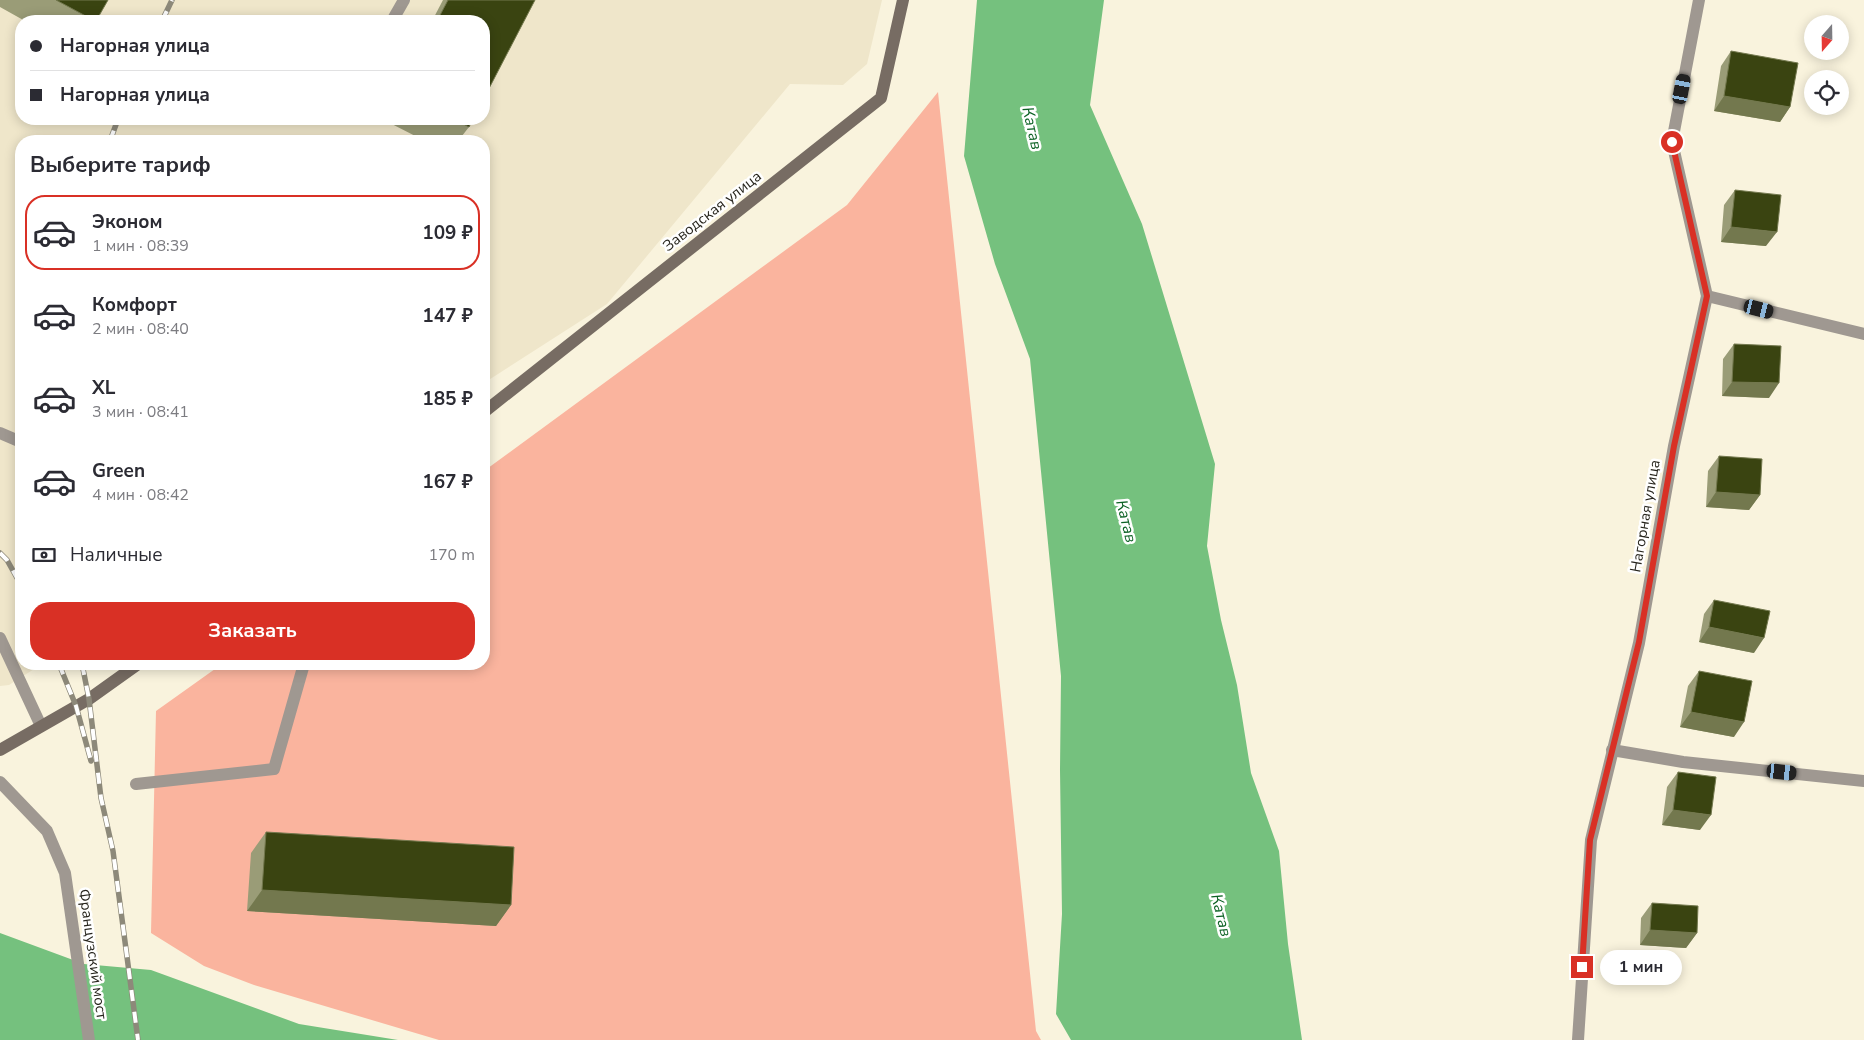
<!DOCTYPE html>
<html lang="ru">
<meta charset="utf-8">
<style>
:root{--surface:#fff;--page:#f7f7f7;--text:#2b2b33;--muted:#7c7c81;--line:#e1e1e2;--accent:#d93025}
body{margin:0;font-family:"Nunito Sans",sans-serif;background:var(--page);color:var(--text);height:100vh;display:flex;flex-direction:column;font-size:19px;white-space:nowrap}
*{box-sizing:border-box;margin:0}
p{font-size:16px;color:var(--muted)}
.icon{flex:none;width:28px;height:28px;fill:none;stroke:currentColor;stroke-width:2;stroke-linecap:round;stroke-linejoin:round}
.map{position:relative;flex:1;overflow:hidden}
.side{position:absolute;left:15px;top:135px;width:475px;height:535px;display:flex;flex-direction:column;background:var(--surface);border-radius:20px;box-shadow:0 2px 12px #0003}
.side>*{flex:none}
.top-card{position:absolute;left:15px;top:15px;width:475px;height:110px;border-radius:20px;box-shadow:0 2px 12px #0003;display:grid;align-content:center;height:110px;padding:0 15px;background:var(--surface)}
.needle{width:32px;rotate:200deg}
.tools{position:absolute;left:1804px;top:15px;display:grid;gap:10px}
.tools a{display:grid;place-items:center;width:45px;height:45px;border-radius:50%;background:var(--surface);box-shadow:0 2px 12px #0003;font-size:25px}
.end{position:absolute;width:22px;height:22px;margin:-11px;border:6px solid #d93025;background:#fff;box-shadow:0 0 0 2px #fff}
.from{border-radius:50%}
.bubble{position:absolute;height:35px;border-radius:18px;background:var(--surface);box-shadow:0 2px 12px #0003;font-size:16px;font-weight:700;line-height:35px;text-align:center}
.car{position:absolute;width:15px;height:30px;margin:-15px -8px;border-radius:6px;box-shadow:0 0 4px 1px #0007;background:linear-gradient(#222 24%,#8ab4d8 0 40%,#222 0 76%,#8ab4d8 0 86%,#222 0)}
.top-card b{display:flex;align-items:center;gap:18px;height:48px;font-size:19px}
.top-card b+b{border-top:1px solid var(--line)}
.top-card i{width:12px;height:12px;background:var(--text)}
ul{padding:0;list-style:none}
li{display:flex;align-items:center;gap:15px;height:75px;margin:0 10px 8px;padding:0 5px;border:2px solid transparent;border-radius:20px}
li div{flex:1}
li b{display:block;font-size:19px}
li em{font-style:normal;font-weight:700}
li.active{border-color:var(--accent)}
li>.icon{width:45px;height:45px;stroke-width:1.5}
h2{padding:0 15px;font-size:22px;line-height:60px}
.pay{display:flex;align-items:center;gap:12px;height:55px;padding:0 15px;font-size:19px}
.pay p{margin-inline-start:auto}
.action{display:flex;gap:10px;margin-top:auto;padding:10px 15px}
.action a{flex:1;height:58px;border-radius:20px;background:var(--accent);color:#fff;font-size:20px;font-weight:700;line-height:58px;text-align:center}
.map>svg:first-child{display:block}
.built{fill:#efe6ca;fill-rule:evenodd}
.green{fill:#fab49e}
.water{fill:#75c17e}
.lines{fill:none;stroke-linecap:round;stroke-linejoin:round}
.lane{stroke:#9f9891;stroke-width:12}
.street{stroke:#9f9891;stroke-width:12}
.secondary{stroke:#776c63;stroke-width:12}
.rail-casing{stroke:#8d897a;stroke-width:5.5}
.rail{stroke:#fff;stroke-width:4;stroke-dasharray:11;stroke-linecap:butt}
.wall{fill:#9a9c77}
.shaded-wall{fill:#73784e}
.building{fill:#3a4411;stroke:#73784e}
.route{stroke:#d93025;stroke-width:6}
.labels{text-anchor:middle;stroke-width:5;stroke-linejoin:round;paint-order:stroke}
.street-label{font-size:15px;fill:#27251d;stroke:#fff}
.water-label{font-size:16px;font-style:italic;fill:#0c6224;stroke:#fff}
</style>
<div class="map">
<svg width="1864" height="1040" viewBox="0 0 1864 1040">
<rect width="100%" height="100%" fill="#f9f3dd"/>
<!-- built -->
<path class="built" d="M0,0H882L867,64L843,85L790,84L607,304L484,383V141H21V664H42L9,685L0,686ZM21,21H484V119H21Z"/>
<!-- green -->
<path class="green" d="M938,92L1036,1031L1041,1040H439L254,985L204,966L151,933L156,711L222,664H484V471L847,205Z"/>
<!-- water -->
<path class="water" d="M977,0H1104L1090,105L1142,224L1215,464L1207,546L1221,620L1237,685L1251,773L1279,851L1288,944L1302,1040H1071L1056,1014L1062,914L1060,770L1061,676L1030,359L995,264L964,156Z
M0,933L84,964L151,970L299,1024L398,1040H0Z"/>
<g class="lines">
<!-- lane -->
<path class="lane" d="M392,21L404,0
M1707,296L1864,334
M0,433L21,442
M0,638L41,726
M1612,750L1683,762L1864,781
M136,784L274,769L304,664"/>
<!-- street -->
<path class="street" d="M0,782L47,831L65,873L89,1040
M1578,1040L1591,840L1639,643L1674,446L1707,296L1672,142L1699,0"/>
<!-- secondary -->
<path class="secondary" d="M484,412L881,98L903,0
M0,750L89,699L138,664"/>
<defs>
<path id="rail" d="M162,21L172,0
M110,141L118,119
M0,553L7,560L21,585
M59,664L76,706L91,761
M82,664L89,699L101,798L113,851L138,1040"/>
</defs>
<!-- rail casing -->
<use href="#rail" class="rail-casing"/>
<!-- rail -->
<use href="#rail" class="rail"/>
</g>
<!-- wall -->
<path class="wall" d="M0,0H108L95,21H25L0,7Z
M443,0H535L484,21H432Z
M1731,51L1790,107L1780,122L1714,111L1721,66Z
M382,119H473L469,127L458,141H425Z
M1735,190L1766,246L1721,242L1724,205Z
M1734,344L1769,398L1722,396L1723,359Z
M1719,456L1760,495L1749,510L1706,507L1708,471Z
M1714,600L1754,653L1699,642L1704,614Z
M1699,671L1734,737L1680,727L1688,686Z
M1678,772L1700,830L1662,825L1667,787Z
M266,832L511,905L496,926L247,911L251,853Z
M1652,903L1697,933L1686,948L1640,945L1641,918Z"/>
<!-- shaded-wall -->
<path class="shaded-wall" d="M1724,96L1790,107L1780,122L1714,111Z
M1731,227L1777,232L1766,246L1721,242Z
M1732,382L1779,383L1769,398L1722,396Z
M1716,492L1760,495L1749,510L1706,507Z
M1709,627L1764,638L1754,653L1699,642Z
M1691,712L1744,722L1734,737L1680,727Z
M1673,810L1711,815L1700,830L1662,825Z
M262,890L511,905L496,926L247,911Z
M1650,930L1697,933L1686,948L1640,945Z"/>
<!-- building -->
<path class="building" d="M56,0H108L96,21H95Z
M448,0H535L484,98V21H437Z
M1731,51L1798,63L1790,107L1724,96Z
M454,119H473L469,127Z
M1735,190L1781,195L1777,232L1731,227Z
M1734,344L1781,346L1779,383L1732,382Z
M1719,456L1762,459L1760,495L1716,492Z
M1714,600L1770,611L1764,638L1709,627Z
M1699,671L1752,681L1744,722L1691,712Z
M1678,772L1716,777L1711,815L1673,810Z
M266,832L514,847L511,905L262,890Z
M1652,903L1698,906L1697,933L1650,930Z"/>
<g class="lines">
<!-- route -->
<path class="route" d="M1582,967L1590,840L1639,642L1674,446L1707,296L1672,142"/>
</g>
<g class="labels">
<!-- street labels -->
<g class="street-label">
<text transform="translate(712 211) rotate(-38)" y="5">Заводская улица</text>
<text transform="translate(1645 516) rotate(-80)" y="5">Нагорная улица</text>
<text transform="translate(93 954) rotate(82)" y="5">Французский мост</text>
</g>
<!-- water labels -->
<g class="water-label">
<text transform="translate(1033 128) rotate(77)" y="6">Катав</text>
<text transform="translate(1127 521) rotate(76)" y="6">Катав</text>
<text transform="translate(1222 915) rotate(76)" y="6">Катав</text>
</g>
</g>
</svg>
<div class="tools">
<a><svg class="needle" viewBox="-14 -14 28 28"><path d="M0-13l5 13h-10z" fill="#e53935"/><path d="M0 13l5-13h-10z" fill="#7c7c81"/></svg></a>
<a><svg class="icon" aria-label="locate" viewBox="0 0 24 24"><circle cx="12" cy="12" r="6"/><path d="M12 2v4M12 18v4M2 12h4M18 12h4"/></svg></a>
</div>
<i class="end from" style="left:1672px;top:142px"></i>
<i class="end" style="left:1582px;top:967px"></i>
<div class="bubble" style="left:1600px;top:950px;width:82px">1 мин</div>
<i class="car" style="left:1682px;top:89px;rotate:11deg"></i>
<i class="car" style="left:1759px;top:309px;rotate:104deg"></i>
<i class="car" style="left:1782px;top:772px;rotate:96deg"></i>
<div class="top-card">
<b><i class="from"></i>Нагорная улица</b>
<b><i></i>Нагорная улица</b>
</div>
<section class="side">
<h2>Выберите тариф</h2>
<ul>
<li class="active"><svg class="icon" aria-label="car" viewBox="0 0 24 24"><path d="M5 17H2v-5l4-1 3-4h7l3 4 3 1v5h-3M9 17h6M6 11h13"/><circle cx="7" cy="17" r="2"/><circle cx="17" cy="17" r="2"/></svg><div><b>Эконом</b><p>1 мин · 08:39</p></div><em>109 ₽</em></li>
<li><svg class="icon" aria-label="car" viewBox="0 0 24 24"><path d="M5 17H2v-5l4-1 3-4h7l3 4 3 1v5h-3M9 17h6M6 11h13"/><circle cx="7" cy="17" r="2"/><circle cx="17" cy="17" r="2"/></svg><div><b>Комфорт</b><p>2 мин · 08:40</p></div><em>147 ₽</em></li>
<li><svg class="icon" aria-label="car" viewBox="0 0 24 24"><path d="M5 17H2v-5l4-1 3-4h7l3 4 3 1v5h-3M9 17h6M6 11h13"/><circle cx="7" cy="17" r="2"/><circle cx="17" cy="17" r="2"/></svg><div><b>XL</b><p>3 мин · 08:41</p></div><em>185 ₽</em></li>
<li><svg class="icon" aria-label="car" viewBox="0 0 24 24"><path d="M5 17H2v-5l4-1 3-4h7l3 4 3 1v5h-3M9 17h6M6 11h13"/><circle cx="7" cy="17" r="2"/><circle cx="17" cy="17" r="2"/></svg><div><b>Green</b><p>4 мин · 08:42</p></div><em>167 ₽</em></li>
</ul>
<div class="pay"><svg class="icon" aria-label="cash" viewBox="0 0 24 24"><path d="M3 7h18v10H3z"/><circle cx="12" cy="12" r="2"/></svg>Наличные<p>170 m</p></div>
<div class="action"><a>Заказать</a></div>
</section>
</div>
